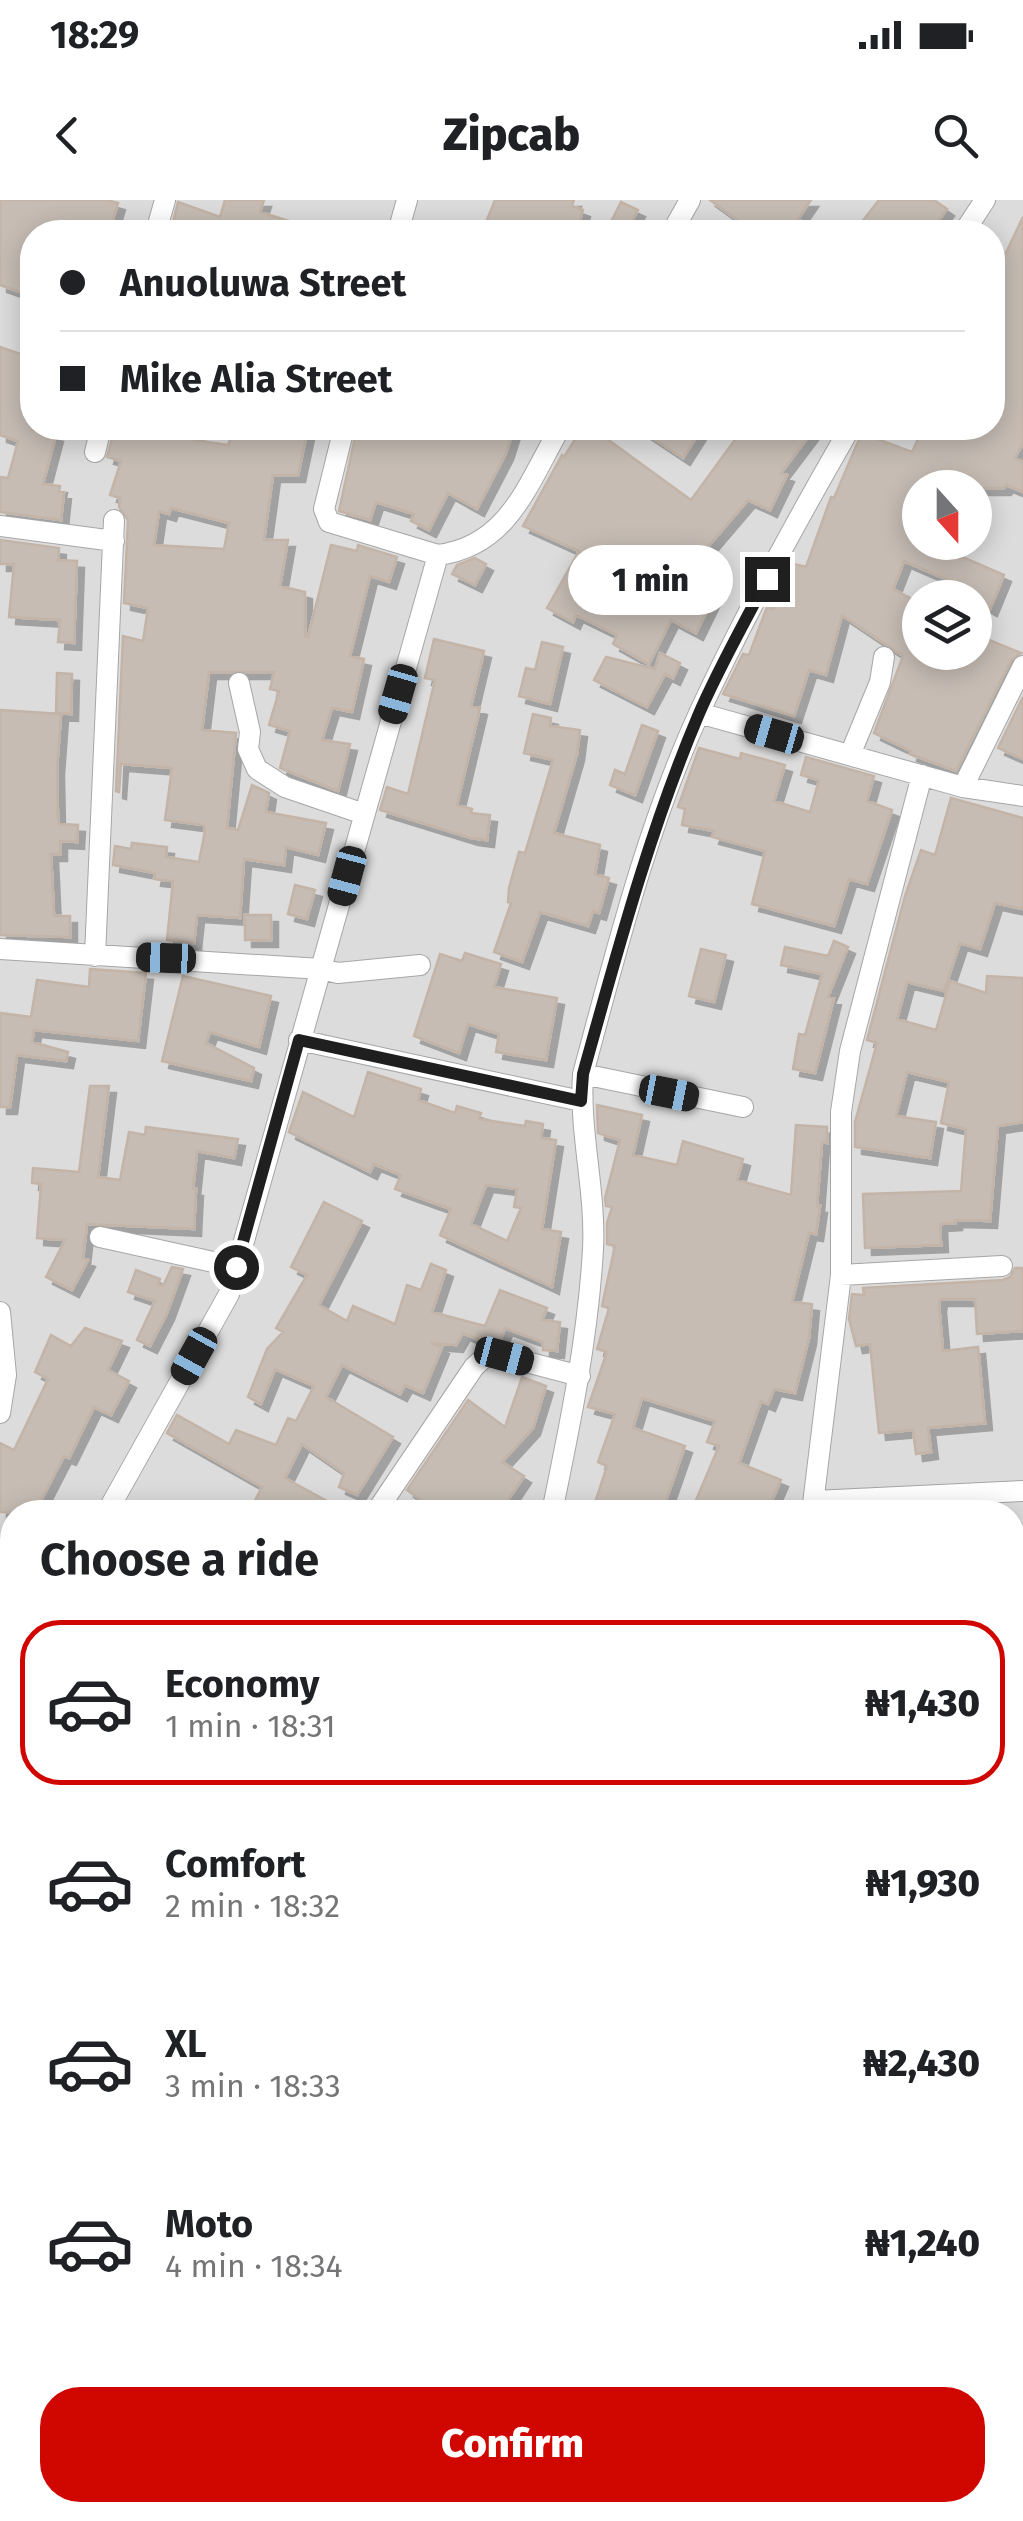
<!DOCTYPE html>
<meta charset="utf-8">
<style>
:root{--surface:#fff;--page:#f6f6f6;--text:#202124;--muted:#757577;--line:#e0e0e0;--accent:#cf0700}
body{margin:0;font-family:"Fira Sans",sans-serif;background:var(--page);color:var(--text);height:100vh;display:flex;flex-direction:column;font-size:38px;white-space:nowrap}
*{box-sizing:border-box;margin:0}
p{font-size:32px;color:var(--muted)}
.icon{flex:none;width:55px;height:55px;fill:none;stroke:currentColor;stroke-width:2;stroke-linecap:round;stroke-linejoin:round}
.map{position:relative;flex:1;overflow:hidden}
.sheet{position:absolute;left:0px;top:1300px;width:1025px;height:1022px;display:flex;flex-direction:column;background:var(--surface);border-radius:40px 40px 0 0;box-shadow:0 5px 25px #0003}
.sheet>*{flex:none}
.top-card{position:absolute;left:20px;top:20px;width:985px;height:220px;border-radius:40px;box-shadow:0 5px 25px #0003;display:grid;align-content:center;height:220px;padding:0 40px;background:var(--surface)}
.needle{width:65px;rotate:159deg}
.tools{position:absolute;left:902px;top:270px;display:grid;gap:20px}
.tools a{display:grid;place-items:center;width:90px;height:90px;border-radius:50%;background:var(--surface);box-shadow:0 5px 25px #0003;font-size:50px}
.end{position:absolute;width:45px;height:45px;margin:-22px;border:12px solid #1f1f1f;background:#fff;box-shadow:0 0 0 5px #fff}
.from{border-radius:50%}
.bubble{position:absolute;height:70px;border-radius:35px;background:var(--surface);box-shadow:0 5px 25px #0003;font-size:32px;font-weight:800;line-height:70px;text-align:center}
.car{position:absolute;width:30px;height:60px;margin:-30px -15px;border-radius:12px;box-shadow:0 0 8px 2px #0007;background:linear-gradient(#222 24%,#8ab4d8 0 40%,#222 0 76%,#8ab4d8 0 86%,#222 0)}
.top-card b{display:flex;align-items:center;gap:35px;height:95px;font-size:38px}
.top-card b+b{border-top:2px solid var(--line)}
.top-card i{width:25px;height:25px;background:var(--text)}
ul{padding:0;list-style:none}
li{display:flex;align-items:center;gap:30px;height:165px;margin:0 20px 15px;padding:0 20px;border:5px solid transparent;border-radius:40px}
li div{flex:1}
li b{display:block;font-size:38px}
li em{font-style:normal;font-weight:800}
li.on{border-color:var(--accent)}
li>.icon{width:90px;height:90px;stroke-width:1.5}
h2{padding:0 40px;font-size:45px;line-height:120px}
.button{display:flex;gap:20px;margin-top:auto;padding:20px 40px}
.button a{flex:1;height:115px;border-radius:40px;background:var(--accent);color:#fff;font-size:40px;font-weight:800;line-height:115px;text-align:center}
.status{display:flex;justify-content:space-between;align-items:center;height:70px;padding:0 50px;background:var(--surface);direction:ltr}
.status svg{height:28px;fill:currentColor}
header{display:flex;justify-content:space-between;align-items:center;height:130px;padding:0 40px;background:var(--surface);font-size:45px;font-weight:800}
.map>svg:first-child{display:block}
.residential{fill:#dddcdc;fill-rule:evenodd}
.building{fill:#c6bcb4;stroke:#c3b4a7;stroke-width:2.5;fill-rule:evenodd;filter:url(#shadow)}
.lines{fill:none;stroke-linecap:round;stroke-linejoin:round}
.minor-casing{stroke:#a6a6a6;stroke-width:22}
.highway-casing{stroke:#e41d5b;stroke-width:32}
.minor{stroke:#fff;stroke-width:20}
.highway{stroke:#eb8998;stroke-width:30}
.route{stroke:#1f1f1f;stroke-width:12}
</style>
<div class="status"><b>18:29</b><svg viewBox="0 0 49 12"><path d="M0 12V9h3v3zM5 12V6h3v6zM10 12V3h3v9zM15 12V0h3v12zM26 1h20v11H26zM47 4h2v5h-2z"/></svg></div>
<header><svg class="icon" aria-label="back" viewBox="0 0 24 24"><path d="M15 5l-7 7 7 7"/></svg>Zipcab<svg class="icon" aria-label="search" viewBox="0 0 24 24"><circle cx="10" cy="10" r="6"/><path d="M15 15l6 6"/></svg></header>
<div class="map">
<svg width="1023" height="2321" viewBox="0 0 1023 2321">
<defs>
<filter id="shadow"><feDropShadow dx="7" dy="7" stdDeviation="0" flood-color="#0004"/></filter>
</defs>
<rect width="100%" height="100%" fill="#f0ede5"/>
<!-- residential -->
<path class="residential" d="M0,0H1023V1907L1013,1913L1012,1312H12V2030L0,2026ZM32,32H992V228H32ZM920,288H975V342H920ZM920,398H975V452H920Z
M1023,2020V2321H0V2268L12,2271V2310H1012V2026Z"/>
<!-- building -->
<path class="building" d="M0,0H107L118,3L109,32H32V96L0,85Z
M225,0H264L260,12L314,29V32H187L172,27L178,2L220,17Z
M495,0H574L572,6L583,10L576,32H482Z
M710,0H811L798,19L818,32H754Z
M879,0H934L947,9L930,32H854Z
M621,2L638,10L626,32H606Z
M1023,17V243L1015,258L1023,262V292L1006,285L1004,288H920V342H928L1004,375L990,409L975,401V398L952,388L955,383L904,361L893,389L920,403V462L924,452H975V434L1021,453L1011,460L956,571L910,554L911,551L874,533L903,456L842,415L826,475L809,470L794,516L723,494L743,454L749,455L767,407L774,409L790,363L806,367L831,297L834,298L863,230L873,235L872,237L912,252L923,228L948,237L952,228H992V82Z
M0,147L32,158V229L56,235L43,284L60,286L59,291L64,292L61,320L0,312V277L8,278L18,241L0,235Z
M115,228H199L194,240L228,245L235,228H249L274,236L276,228H308L298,275H273L264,340H288L280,386L305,392V436L308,437L331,345L357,351L358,345L397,357L389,382L370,376L350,456L364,459L352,512L332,508L322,540L350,544L338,591L280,568L290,531L269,525L279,491L270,489L274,472H209L202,530L236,533L227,628L238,630L252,585L269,593L266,612L326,623L318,655L286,647L284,665L244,659L240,718L197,715L194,743L167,740L173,681L154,679L155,673L113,665L115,646L131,649L132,643L167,647L166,657L199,662L205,631L204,625L165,620L172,568L121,564L119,592L116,591L123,436L143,441L148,408L124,403L128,320L119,307L120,298L110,295L121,261L107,257ZM171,308L229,323L224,349L154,345L159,311L169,314Z
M357,228H430L472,238L476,228H514L506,253L477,309L448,293L429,330L411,321L414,314L376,302L370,320L339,311Z
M582,228H592L691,300L737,237L727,228H815L781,273L787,275L770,310L748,300L689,369L721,382L696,433L671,420L649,464L613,444L617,435L576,415L573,422L547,408L579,351L523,326L562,255L564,257Z
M638,228H702L683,258Z
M0,340L59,348L58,360L77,361L74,443L58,442L60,420L9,417L14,364H0Z
M475,358L486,364L475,385L452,374L457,365Z
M434,439L484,451L471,506L480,508L457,605L472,609L471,613L490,615L487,640L471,638L380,610L387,587L408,594L435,480L425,478Z
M542,442L563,447L550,504L519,496L526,468L535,470Z
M660,453L680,463L673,478L665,474L647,507L594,480L606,457L655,469Z
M57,473L72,474L71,514L56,513Z
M1023,497V559L998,548Z
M0,510L61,514L57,568L58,620L59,624L78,625L77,642L60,641V654H51L54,716H70V737L0,735Z
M533,514L551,518L550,526L580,530L577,554L554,633L600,645L595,674L609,678L599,713L593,711L588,726L540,712L522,762L494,752L511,703L508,702L509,688L519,652L525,653L553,560L524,553Z
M642,525L658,531L635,595L610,585L615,570L625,574Z
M699,548L740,559L741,553L785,565L774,601L810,612L819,580L801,575L806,557L874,576L867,601L892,610L867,684L849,679L834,726L752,704L765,651L712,637L714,631L682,625L685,609L678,607Z
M951,598L1023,618V709L995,703L980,749L960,743L944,791L907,782L897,819L936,830L950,781L986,793L987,776L1023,778V922L998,926L990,1021L955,1020V1023L940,1024L941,1045L865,1048L863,994L961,991L966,929L941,923L949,882L907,872L896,916L936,922L930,958L855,947V922L877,843L867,840L905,696L921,650L935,655Z
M295,685L315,690L307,719L288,714Z
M245,715H271V740H245Z
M834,741L848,747L828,797L834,798L815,873L793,869L799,834L805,835L822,774L781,765L785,747L828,756Z
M701,749L726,755L714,802L689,796Z
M465,753L501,764L494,787L557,798L546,860L496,852L499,834L468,824L459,853L414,836L440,754L462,761Z
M90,769L146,773L138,841L34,830L32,842L68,852L66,861L17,855L10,907H0V813L31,817L37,780L89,787Z
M183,776L271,796L259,847L210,832L206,843L254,868L251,881L162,861Z
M368,872L421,889L418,900L455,913L457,906L481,913L479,919L525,926L526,921L543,924L541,938L556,940L542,1029L561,1032L552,1087L440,1035L451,1009L395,989L401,975L374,964L370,972L289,932L303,892L354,917ZM486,985L517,989L514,1007L521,1008L507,1041L471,1024Z
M90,886H109L98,977L120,980L129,932L145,935L146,927L238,939L234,958L197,951L193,989H196L194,1029L87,1024L83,1058L88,1060L72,1090L46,1077L65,1040L37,1038L41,984L32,983L33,968L79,972Z
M597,905L642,915L633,955L677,965L683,941L743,959L737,980L791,995L796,925L827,927V943L822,942L817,1006H820L816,1034L809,1033L792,1102L812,1104L809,1138L795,1193L774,1189L768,1204L761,1201L739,1263L781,1280L767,1312H691L719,1246L707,1242L715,1221L642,1198L633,1228L685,1246L662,1312H592L607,1266L598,1262L615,1214L588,1207L607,1152L597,1149L609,1108L602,1106L615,1046L607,1044V1023L612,1007L606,1006L605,998L620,940L598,933Z
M324,1002L362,1021L319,1105L347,1121L353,1106L395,1124L407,1085L421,1090L431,1064L446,1070L432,1112L485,1126L500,1090L547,1108L542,1120L560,1122L557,1151L543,1150V1142L505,1128L500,1142H484L463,1133L456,1145L431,1143L442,1147L423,1193L405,1185L400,1194L342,1165L326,1197L393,1237L357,1295L339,1287L344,1273L302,1244L285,1278L347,1312H249L262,1287L167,1233L177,1215L229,1244L236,1230L276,1245L288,1218L296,1221L314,1186L275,1169L261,1204L248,1197L267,1149L283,1132L276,1128L307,1075L291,1067Z
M172,1067L183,1069L167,1113L150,1146L137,1140L155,1101L128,1092L136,1070L160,1079L158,1084L163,1086Z
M1015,1068H1023V1131L977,1134L975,1099H940L939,1105L943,1151L978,1147L985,1223L928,1228L931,1252L916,1254L913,1230L879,1233L870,1144L856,1146L849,1119L852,1094L864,1095L863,1088L1003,1080L1010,1077Z
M85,1128L122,1141L108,1170L129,1181L111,1215L94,1207L69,1258L64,1256L35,1312H0V1243L14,1250L48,1179L35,1172L51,1135L71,1146Z
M522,1177L546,1186L533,1228L502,1262L524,1276L500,1312H438L407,1290L468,1200L505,1227Z"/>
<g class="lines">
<defs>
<path id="minor" d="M156,32L165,0
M398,32L407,0
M672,32L690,0
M964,32L985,0
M344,228L324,309L329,322L438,355
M95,252L101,228
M0,326L114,341
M239,483L250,532L248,549L257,569L285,587L364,614
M699,513L963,587L1023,596
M850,555L880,482L884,457
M963,587L1023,466
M0,749L321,769L338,773L420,765
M95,756L114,320
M299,840L581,901
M583,874L743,907
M100,1037L236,1067
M841,1075L1002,1066
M0,1112L6,1175L0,1213
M814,1301L1023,1291
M107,1312L229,1094L438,355C509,346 528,283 560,228
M376,1312L474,1167L487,1155L504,1156L580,1176
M552,1312C570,1225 588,1138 593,1049C596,991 579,932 583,874C616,752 647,626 700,511C745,414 797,320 850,228
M812,1312L841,1075V912L850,851L922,575
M1012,1456L1023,1450
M0,1501L12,1479
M1012,1535L1023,1528
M0,1639L12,1645
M1012,1663L1023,1657
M1012,1790L1023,1784
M390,2310V2321
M703,2310L706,2321
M854,2310L858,2320
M111,2321L112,2310"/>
<path id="highway" d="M1012,1932L1023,1925
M1012,1973L1023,1967
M0,2173L12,2176
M0,2211L12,2213"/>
</defs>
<!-- minor casing -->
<use href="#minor" class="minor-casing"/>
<!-- highway casing -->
<use href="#highway" class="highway-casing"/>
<!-- minor -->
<use href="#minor" class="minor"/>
<!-- highway -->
<use href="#highway" class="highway"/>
</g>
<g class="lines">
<!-- route -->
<path class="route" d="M236,1067L299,840L581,901L583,874C617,753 649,632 698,516C718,469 744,424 767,379"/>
</g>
</svg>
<div class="tools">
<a><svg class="needle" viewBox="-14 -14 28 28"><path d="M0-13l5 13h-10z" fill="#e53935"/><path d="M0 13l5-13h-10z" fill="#757577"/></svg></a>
<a><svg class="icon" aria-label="layers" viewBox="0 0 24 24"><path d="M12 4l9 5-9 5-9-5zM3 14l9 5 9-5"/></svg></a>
</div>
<i class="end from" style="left:236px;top:1067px"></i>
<i class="end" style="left:767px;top:379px"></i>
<div class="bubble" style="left:568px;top:345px;width:165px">1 min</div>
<i class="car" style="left:398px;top:494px;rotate:196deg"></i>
<i class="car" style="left:774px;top:534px;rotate:286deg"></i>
<i class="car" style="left:347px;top:676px;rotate:195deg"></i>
<i class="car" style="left:166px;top:758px;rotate:272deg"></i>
<i class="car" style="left:669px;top:893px;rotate:101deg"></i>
<i class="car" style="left:194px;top:1156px;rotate:209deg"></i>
<i class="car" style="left:504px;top:1156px;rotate:105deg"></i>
<div class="top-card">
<b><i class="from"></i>Anuoluwa Street</b>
<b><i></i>Mike Alia Street</b>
</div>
<section class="sheet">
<h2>Choose a ride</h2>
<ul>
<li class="on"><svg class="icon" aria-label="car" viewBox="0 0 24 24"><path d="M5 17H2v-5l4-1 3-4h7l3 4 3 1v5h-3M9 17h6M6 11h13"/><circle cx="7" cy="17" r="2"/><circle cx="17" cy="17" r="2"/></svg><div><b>Economy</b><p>1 min · 18:31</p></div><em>₦1,430</em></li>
<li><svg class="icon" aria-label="car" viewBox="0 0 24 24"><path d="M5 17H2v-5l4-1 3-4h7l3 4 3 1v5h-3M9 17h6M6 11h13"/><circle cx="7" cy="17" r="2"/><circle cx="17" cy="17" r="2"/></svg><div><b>Comfort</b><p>2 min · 18:32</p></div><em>₦1,930</em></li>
<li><svg class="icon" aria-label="car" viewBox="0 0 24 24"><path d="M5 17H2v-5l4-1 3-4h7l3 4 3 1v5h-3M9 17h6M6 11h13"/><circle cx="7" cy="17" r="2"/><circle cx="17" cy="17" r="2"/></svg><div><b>XL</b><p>3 min · 18:33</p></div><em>₦2,430</em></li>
<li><svg class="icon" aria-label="car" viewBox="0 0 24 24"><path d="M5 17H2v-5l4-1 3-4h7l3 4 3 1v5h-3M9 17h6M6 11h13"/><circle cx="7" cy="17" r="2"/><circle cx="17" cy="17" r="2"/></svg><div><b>Moto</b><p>4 min · 18:34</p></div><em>₦1,240</em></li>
</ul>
<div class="button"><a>Confirm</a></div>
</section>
</div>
